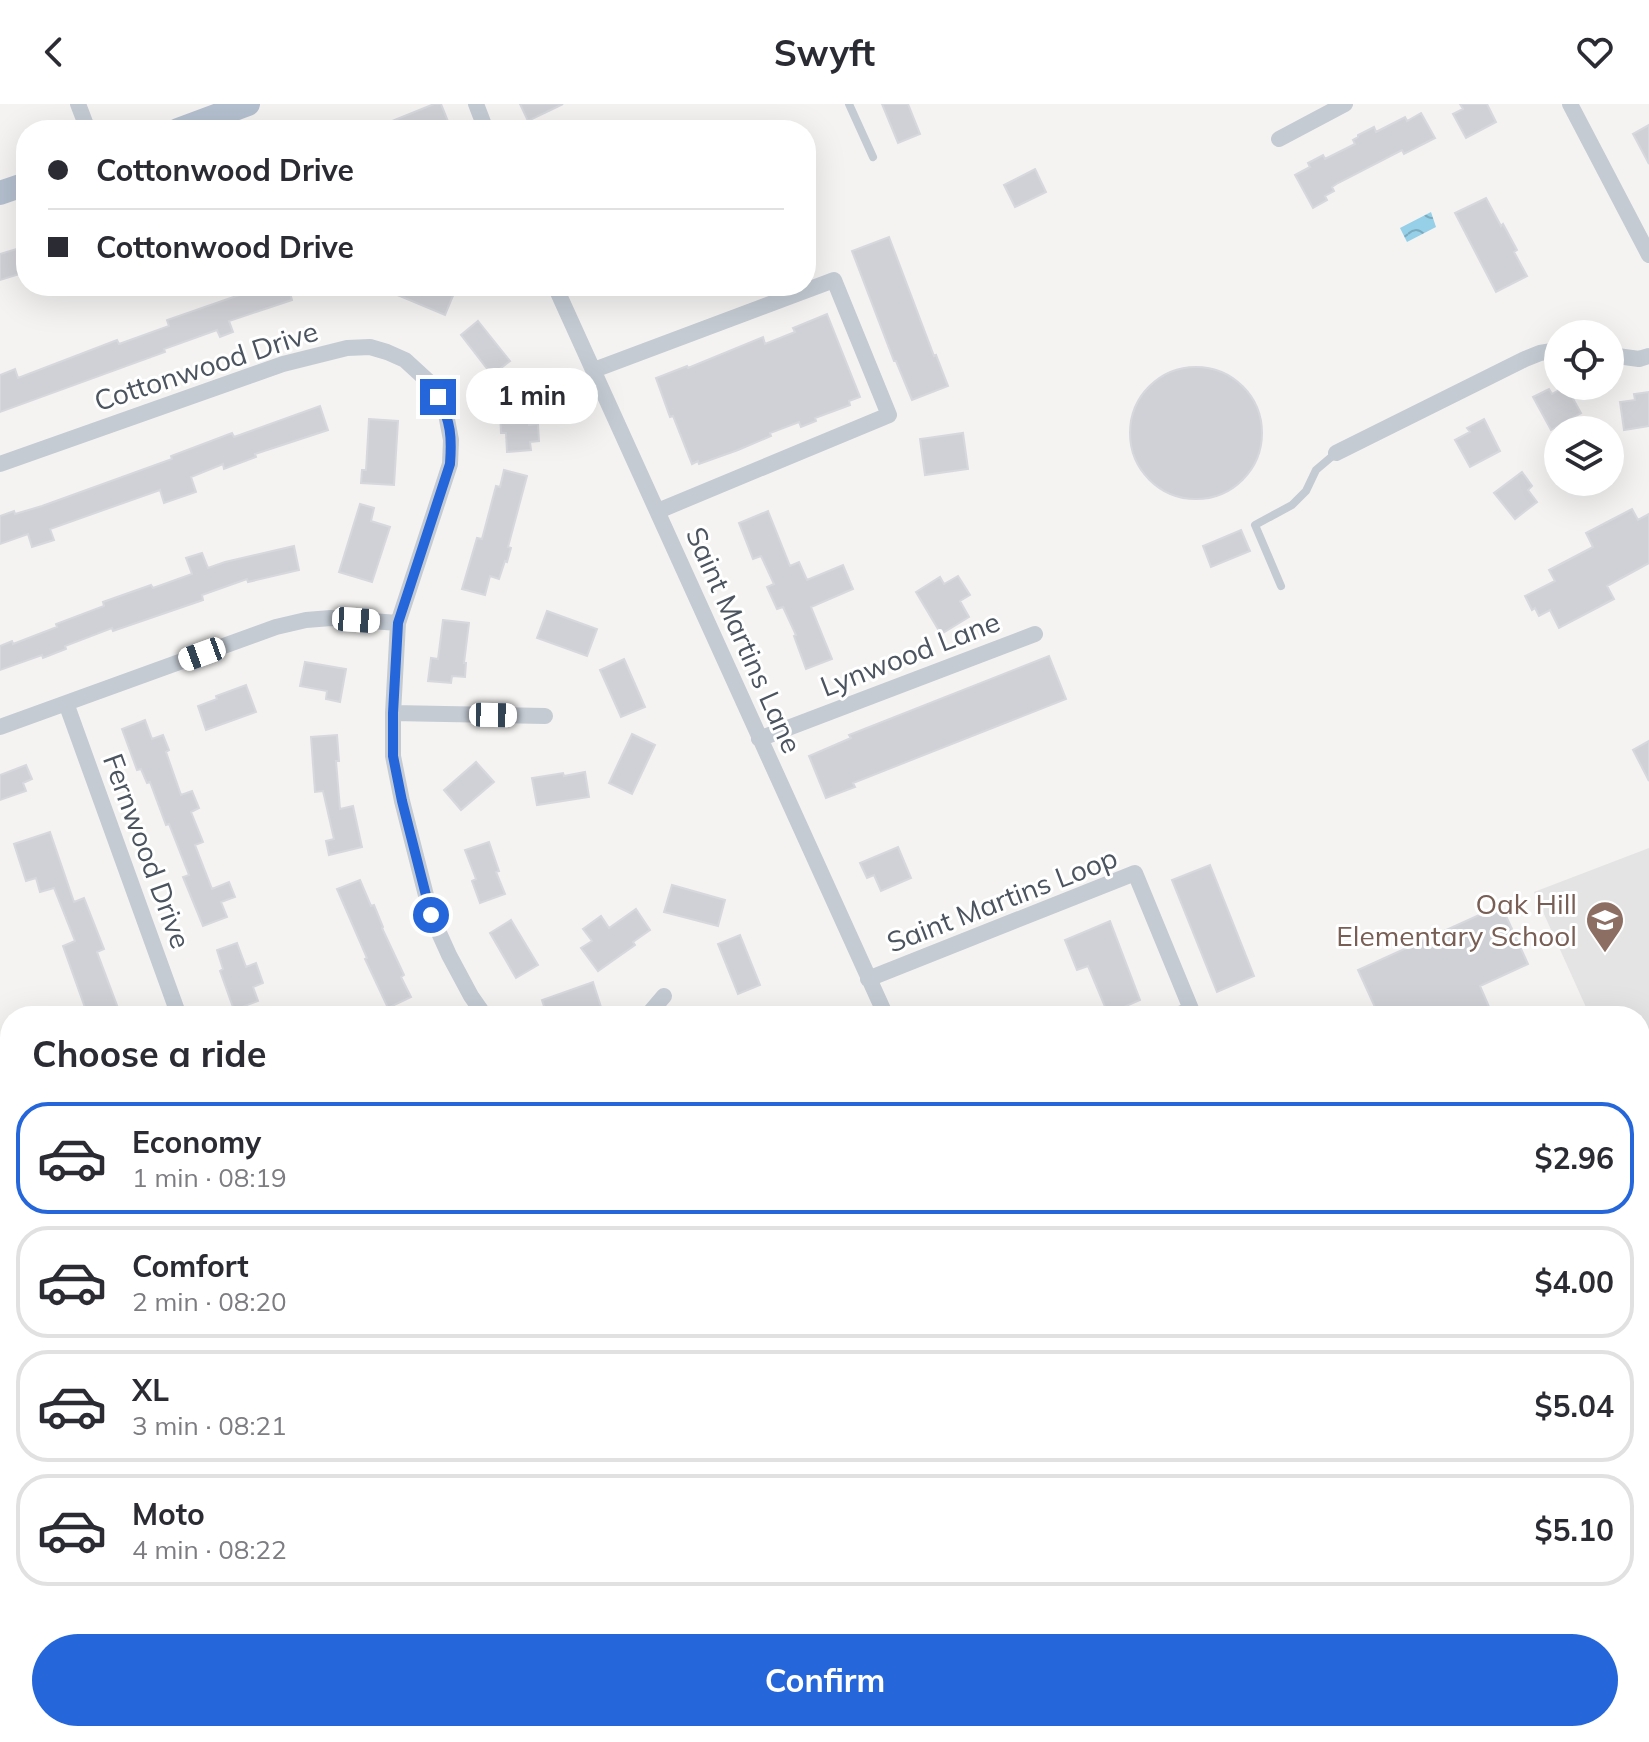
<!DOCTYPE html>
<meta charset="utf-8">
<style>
:root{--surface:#fff;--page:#f7f7f7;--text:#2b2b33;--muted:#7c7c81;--line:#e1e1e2;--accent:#2666db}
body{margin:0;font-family:Mulish,sans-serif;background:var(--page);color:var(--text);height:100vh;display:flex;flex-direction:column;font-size:30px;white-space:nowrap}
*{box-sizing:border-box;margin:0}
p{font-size:26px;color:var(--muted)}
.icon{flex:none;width:44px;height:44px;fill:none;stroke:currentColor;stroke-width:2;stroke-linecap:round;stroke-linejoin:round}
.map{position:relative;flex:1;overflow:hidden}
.panel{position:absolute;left:0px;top:902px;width:1650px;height:736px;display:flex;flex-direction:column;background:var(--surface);border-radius:32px 32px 0 0;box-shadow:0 8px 32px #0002}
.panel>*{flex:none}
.banner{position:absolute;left:16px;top:16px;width:800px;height:176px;border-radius:32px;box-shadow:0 8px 32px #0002;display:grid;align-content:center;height:176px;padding:0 32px;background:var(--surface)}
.tools{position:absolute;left:1544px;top:216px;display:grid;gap:16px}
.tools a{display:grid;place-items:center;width:80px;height:80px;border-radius:50%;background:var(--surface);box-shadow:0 8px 32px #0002;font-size:40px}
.end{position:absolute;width:36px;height:36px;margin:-18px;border:10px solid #2666db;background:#fff;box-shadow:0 0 0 4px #fff}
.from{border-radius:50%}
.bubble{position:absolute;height:56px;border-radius:28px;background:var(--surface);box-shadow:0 8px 32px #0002;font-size:26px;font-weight:700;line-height:56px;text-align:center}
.car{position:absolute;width:24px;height:48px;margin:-24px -12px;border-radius:10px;box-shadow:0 0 6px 2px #0007;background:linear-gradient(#fff 24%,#345 0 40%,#fff 0 76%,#345 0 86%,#fff 0)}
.banner b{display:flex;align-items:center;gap:28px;height:76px;font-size:30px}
.banner b+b{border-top:2px solid var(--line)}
.banner i{width:20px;height:20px;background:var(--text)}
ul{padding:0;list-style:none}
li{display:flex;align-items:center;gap:24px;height:112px;margin:0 16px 12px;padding:0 16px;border:4px solid var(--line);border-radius:32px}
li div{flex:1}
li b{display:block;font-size:30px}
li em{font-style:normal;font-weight:700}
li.active{border-color:var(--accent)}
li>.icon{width:72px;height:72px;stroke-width:1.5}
h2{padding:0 32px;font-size:36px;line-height:96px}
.primary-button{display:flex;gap:16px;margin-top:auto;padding:16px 32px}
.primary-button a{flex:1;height:92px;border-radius:48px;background:var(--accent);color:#fff;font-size:32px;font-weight:700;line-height:92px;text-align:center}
header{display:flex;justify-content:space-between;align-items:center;height:104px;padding:0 32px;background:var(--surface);font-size:36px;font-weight:700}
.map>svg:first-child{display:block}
.education{fill:#e5e4e4}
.water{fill:url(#water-waves)}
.building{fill:#d0d1d6;stroke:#d7d8dd;stroke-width:2}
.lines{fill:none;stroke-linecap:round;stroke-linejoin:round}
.service{stroke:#c4cbd3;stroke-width:8}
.minor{stroke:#c4cbd3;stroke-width:16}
.primary{stroke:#b4bfcf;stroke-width:24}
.route{stroke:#2666db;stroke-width:10}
.labels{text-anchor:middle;stroke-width:6;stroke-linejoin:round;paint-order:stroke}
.street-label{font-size:28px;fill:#4b545f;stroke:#fff}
.education-label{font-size:28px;fill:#785e54;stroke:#fff;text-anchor:end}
</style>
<header><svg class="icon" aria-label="back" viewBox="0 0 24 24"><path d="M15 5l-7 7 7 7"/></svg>Swyft<svg class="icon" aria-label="heart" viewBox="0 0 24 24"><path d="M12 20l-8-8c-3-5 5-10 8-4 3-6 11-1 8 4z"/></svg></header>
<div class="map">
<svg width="1649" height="1638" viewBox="0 0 1649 1638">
<defs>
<pattern id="water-waves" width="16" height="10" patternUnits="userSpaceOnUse" patternTransform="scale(2)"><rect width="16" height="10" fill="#95d0e8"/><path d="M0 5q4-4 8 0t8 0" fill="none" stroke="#7cabbf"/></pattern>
</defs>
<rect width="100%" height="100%" fill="#f4f3f2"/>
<!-- education -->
<path class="education" d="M1649,744V1043L1640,1023V912H1590L1534,788Z
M1649,1098V1638H1639L1634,1628H1640V1101Z"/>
<!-- water -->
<path class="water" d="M1431,108L1436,123L1407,138L1400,124Z"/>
<!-- building -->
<path class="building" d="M434,0H441L449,20L434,26H370Z
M520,0H563L528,17Z
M882,0H908L920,30L898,39Z
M1460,0H1487L1496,18L1466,34L1453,10L1463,5Z
M1421,9L1435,34L1404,50L1402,46L1338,79L1332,83L1334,87L1325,92L1327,96L1313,104L1295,71L1310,63L1308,59L1323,51L1325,55L1355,40L1353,36L1358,33V31L1374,23L1376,28L1405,13L1407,17Z
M1649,21V60L1633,30Z
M1035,65L1046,88L1015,103L1004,81Z
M1486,94L1501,122L1503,120L1517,146L1514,148L1527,172L1496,188L1455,109Z
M889,133L934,252L936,251L948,282L912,296L896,257H894L852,147Z
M26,142V168L0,176V150Z
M251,182H288L292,196L229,217L233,228L220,233L217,226L164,245L165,248L0,308V271L15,265L18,274L117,236L119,240L169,222L167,216L245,189L244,185Z
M376,182H457L445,211Z
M827,210L860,293L849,297L850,301L815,314L816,317L801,323L799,318L770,329L771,332L738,346L699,360L698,357L692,360L673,312L670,313L656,274L687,262L688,264L763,233L765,240L795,228L793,224Z
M478,217L510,257L492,271L461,231Z
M1130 329a66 66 0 1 1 132 0a66 66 0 1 1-132 0Z
M1566,282L1581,309L1551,326L1533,293L1549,285L1552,290Z
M527,285L529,321L538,320L539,337L530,338L531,346L507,348L506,329H501L499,287Z
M1649,288V322L1624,326L1620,298L1635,296L1634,290Z
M320,302L328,326L255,350L256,353L224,365L223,360L191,373L196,388L164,399L160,386L50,425L54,436L32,443L28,430L0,440V412L14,407L15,410L42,402L172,355L171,352L232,329L234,333Z
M369,315L398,317L394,381L361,379L362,366H366Z
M1484,315L1500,347L1470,363L1455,336L1470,328L1467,324Z
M963,329L968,365L925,371L920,335Z
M504,366L527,372L508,443L511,444L507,458L505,457L499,475L490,472L485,491L462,485L477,434L482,435L496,382L500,383Z
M1522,368L1532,382L1528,386L1537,398L1515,415L1494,389Z
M360,400L374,404L371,417L390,423L372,478L339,468Z
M1632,405L1638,416L1649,410V459L1607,482L1614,495L1559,524L1550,506L1539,512L1535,504L1532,506L1525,492L1555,477L1549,466L1593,443L1586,429Z
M768,407L790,462L799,458L807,476L843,461L853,485L811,503L832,555L806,565L794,532L796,531L783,503L777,505L767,483L774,480L761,452L753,455L739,419Z
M1241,426L1250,447L1211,463L1203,442Z
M294,442L299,466L248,478L247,475L202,491L203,496L113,527L112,524L65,542L66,545L43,554L42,551L0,566V542L12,537L13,540L57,523L56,520L104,502L103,498L151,481L153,484L192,470L186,454L202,449L208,464L225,458Z
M958,472L970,491L960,497L969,513L941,530L916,488L940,473L944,480Z
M547,507L597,525L587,552L537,534Z
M443,516L469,519L464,559H466L465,573L452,572L451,579L428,577L431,554L438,555Z
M1049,552L1066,595L853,679L855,683L826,694L809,652L851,634L849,631Z
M624,555L645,603L621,613L600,566Z
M305,558L346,565L340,598L326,595L327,587L300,582Z
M246,581L256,608L206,626L198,602L217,595L216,592Z
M145,616L152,635L163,631L169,646L166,648L181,691L192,687L199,704L191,708L203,738L195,741L212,785L229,778L235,793L221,798L227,813L203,822L183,773L189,771L169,720L166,721L150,678L147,679L141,665L137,666L122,625Z
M632,630L655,641L632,690L609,679Z
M337,631L339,657H336L340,705L353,702L362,743L329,751L326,737L334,735L323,687L315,688L311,633Z
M1649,637V677L1633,646Z
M476,658L494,678L461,706L444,686Z
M26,661L32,675L23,679L26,687L0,696V671Z
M585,668L589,693L537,701L532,674L563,669L564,672Z
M50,728L74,798L84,794L104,845L97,848L121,912H88L63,842L75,837L54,784L40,788L36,774L26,777L14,740Z
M489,738L499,767L496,768L505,790L480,799L472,777L476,775L465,746Z
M898,743L911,774L881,787L874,771L867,774L860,759Z
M1210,761L1254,872L1217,888L1172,776Z
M360,776L371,802L374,801L383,823L382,824L404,871L401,873L411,893L388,904L365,855L367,854L337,785Z
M672,781L725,796L718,822L664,808Z
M1501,801L1528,860L1480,882L1493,912H1379L1358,866Z
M636,805L650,826L633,838L635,841L598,867L581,844L592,837L583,825L601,812L609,824Z
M511,816L538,861L516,874L490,829Z
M1110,817L1140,896L1108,910L1088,862L1077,866L1065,836Z
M740,831L760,881L738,890L718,840Z
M237,839L246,863L256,859L263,879L253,883L258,897L234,906L220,867L223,865L217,846Z
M593,878L602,906L583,912H547L542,896Z"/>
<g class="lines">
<!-- service -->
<path class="service" d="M849,0L873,53
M1281,482L1255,421L1292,401L1306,387L1316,366L1336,349
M1640,1203L1649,1198
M1640,1450L1649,1469"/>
<!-- minor -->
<path class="minor" d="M78,0L88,26
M476,0L486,26
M1570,0L1649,151
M1279,35L1345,0
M555,182L886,912
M1610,251L1639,255L1649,252
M594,266L834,176L889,311L658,407
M1336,349L1525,255L1540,249L1558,246
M0,360L283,260L347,244L370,243L387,248L405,256L429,278L446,310L451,336L450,360L398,519L393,609V652L402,697L431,811L449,851L471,892L485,912
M66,599L179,912
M393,609L545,612
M0,623L276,523L306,516L331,514L398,519
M759,635L1035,530
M868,875L1135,769L1191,905L1175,912
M647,912L664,892
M0,1273L10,1276
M1211,1628L1216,1638
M1499,1628L1503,1638
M312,1638L314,1628"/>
<!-- primary -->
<path class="primary" d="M178,26L248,0
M0,89L26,80"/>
</g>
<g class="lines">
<!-- route -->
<path class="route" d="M431,811L402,697L393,652V609L398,519L450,360C452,333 451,318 438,293"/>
</g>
<!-- icons -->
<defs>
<symbol id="school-pin" viewBox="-11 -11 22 30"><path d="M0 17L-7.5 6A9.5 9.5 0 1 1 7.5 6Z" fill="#8d6e63" stroke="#fff"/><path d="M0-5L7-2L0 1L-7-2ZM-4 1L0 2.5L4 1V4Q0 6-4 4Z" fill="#fff"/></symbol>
</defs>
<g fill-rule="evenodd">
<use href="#school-pin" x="1583" y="794" width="44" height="60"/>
</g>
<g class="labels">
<!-- street labels -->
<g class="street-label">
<text transform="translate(206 262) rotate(-18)" y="10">Cottonwood Drive</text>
<text transform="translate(744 536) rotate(66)" y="10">Saint Martins Lane</text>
<text transform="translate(910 550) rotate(-21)" y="10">Lynwood Lane</text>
<text transform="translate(147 747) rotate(70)" y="10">Fernwood Drive</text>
<text transform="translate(1002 796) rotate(-21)" y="10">Saint Martins Loop</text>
</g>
<!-- education labels -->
<g class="education-label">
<text x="1577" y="810">Oak Hill<tspan x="1577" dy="32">Elementary School</tspan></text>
</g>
</g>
</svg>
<div class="tools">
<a><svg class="icon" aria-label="locate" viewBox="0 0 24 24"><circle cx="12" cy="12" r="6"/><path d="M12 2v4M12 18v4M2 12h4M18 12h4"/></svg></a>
<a><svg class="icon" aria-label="layers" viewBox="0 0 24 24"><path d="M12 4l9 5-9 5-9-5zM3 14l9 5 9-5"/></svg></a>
</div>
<i class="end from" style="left:431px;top:811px"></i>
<i class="end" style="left:438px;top:293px"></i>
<div class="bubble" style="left:466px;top:264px;width:132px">1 min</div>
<i class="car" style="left:356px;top:516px;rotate:94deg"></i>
<i class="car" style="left:202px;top:550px;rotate:250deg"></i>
<i class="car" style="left:493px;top:611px;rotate:91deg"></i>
<div class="banner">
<b><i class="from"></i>Cottonwood Drive</b>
<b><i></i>Cottonwood Drive</b>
</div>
<section class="panel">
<h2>Choose a ride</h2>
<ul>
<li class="active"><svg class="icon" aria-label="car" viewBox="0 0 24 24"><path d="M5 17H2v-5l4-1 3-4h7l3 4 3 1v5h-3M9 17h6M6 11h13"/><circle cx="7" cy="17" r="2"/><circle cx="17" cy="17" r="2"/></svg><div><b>Economy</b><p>1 min · 08:19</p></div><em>$2.96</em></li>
<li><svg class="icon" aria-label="car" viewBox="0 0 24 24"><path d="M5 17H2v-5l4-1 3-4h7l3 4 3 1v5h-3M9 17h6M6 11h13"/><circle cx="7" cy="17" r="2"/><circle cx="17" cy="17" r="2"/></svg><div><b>Comfort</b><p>2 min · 08:20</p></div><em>$4.00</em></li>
<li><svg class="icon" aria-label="car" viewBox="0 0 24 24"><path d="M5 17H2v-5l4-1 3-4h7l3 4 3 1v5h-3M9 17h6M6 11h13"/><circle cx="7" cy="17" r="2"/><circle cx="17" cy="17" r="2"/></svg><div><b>XL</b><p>3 min · 08:21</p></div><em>$5.04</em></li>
<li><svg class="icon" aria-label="car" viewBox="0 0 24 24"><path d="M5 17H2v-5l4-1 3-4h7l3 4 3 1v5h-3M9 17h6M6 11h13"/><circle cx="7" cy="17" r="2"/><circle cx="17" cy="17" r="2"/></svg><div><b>Moto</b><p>4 min · 08:22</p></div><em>$5.10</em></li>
</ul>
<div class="primary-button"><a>Confirm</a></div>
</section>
</div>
